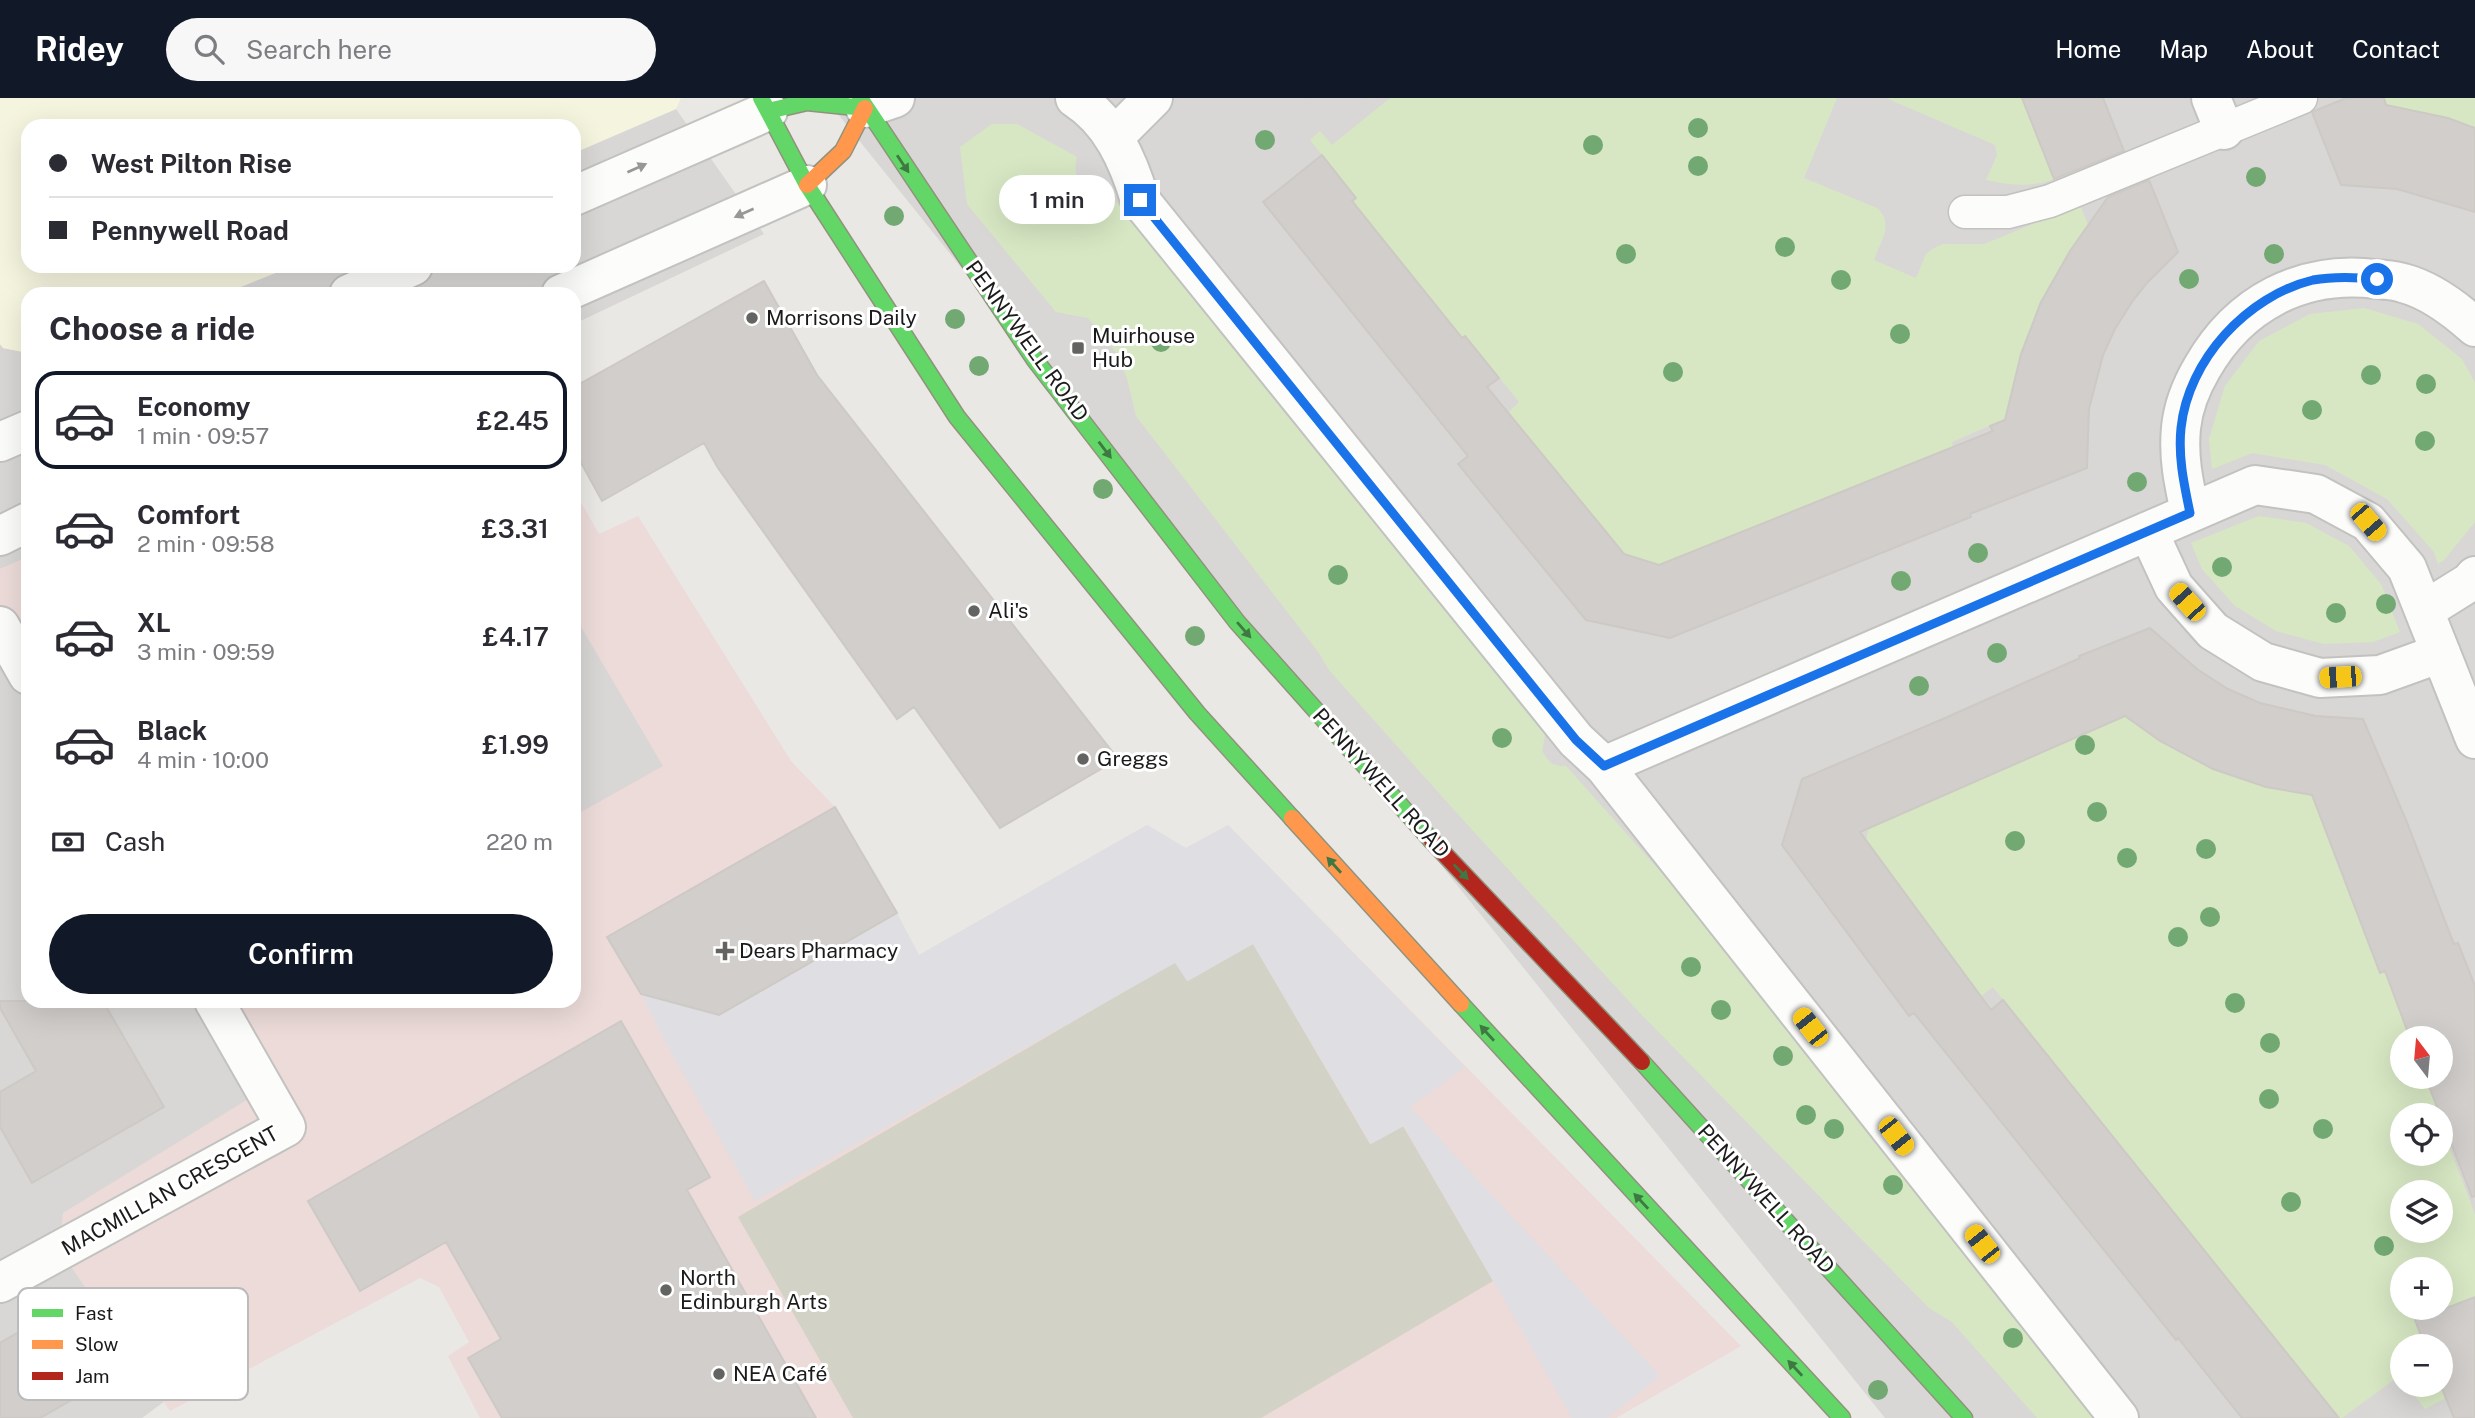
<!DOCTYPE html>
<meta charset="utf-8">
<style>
:root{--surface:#fff;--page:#f7f7f7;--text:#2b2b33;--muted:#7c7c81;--line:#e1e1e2;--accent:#111827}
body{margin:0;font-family:"Public Sans",sans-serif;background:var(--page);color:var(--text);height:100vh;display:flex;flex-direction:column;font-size:26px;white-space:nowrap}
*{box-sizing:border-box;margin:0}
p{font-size:23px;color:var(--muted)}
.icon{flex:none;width:38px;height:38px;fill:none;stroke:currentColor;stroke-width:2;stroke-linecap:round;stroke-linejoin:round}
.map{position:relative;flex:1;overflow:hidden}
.side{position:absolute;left:21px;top:189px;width:560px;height:721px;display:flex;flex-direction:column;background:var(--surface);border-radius:21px;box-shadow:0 7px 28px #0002}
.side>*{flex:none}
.hud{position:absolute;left:21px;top:21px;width:560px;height:154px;border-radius:21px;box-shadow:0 7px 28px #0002;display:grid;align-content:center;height:154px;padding:0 28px;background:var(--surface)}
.needle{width:46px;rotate:344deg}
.tools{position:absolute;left:2390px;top:928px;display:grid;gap:14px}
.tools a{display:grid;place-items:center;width:63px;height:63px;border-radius:50%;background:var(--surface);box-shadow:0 7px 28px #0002;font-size:35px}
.end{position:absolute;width:32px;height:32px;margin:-16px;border:9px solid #1a73e8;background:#fff;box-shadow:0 0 0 4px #fff}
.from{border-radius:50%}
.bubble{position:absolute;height:49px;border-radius:24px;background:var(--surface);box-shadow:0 7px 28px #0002;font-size:23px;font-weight:600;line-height:49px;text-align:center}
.car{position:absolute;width:21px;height:42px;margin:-21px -10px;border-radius:9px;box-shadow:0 0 5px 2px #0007;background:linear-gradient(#f5c518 24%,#345 0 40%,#f5c518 0 76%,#345 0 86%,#f5c518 0)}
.hud b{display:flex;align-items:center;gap:24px;height:66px;font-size:26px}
.hud b+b{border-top:2px solid var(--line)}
.hud i{width:18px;height:18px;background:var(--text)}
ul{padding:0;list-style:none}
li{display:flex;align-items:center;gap:21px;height:98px;margin:0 14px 10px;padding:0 14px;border:4px solid transparent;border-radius:21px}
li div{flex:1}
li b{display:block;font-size:26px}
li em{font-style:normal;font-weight:600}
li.on{border-color:var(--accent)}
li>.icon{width:63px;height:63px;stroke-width:1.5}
h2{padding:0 28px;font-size:32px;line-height:84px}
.pay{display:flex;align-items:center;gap:18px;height:77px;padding:0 28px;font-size:26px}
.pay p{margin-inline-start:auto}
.action{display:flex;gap:14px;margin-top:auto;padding:14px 28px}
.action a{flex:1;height:80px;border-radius:42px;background:var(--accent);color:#fff;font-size:28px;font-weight:600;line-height:80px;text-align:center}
header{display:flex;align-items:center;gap:42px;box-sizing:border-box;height:98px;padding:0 35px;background:var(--accent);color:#fff}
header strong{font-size:33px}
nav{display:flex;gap:38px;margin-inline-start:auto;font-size:24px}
.search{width:490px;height:63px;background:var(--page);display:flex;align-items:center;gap:18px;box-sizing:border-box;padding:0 24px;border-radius:38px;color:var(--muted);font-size:26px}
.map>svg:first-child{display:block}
.residential{fill:#d9d7d5;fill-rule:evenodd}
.commercial{fill:#ecdbd9}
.education{fill:#f5f4de}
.religious{fill:#d8d7d5}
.construction{fill:#d3d2c6}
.grass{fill:#d7e7c3;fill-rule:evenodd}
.plaza{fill:#dfdee3}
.building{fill:#d1cecb;stroke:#cdc9c5;stroke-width:2}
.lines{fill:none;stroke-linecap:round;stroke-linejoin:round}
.lane-casing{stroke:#c2c2c0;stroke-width:35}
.street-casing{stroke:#c2c2c0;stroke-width:42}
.fast-casing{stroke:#91927d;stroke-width:19}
.slow-casing{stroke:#91927d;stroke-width:19}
.jam-casing{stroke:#91927d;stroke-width:19}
.lane{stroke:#fcfcfb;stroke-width:32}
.street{stroke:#fcfcfb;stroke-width:38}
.fast{stroke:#63d668;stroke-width:16}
.slow{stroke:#ff974d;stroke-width:16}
.jam{stroke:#b3261e;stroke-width:16}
.tree{fill:#72a872}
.oneway{fill:#3f7842}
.oneway2{fill:#979796}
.route{stroke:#1a73e8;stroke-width:9}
.poi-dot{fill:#636361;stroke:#fff;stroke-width:2.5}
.labels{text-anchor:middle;stroke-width:6;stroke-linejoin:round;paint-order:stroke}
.poi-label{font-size:21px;fill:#1b1b1b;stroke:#fff;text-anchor:start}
.street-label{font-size:21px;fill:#1b1b1b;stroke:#fff}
.key{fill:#fff;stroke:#bbb;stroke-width:2}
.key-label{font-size:19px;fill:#1b1b1b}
</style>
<header>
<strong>Ridey</strong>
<div class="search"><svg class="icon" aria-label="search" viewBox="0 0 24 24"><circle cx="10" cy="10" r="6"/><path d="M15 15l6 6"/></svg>Search here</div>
<nav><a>Home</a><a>Map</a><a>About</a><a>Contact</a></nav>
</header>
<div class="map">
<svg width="2475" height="1320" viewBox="0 0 2475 1320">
<rect width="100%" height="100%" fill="#eae8e4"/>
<!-- residential -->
<path class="residential" d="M825,0H2475V1320H1885ZM2403,940H2441V978H2403ZM2403,1017H2441V1055H2403ZM2403,1094H2441V1132H2403ZM2403,1171H2441V1209H2403ZM2403,1248H2441V1286H2403Z
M676,11L764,136L574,226V196H223L293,168H574V55Z
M0,246L3,250L28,255V459L0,471Z
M0,553L28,602V903H209L286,1029L59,1151L165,1303L142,1320H0Z"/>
<!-- commercial -->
<path class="commercial" d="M574,392L599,436L638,418L791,663L835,709L919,857L1147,727L1186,750L1228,727L1741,1248L1616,1320H480L448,1258L469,1244L439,1189L420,1180L170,1313L59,1151L63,1115L253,998L199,903H574Z
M28,459V602L0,553V471Z"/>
<!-- education -->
<path class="education" d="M0,0H681L676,11L574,55V28H28V168H293L223,196H28V255L3,250L0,246Z"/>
<!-- religious -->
<path class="religious" d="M1305,0H1369L1333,32Z
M1837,0H1886L1992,44L1997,50V57L1986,82L1943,146L1926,156L1916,180L1874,162L1877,110L1803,80Z
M574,517L663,668L574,718Z"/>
<!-- construction -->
<path class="construction" d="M1253,846L1370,1046L1403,1028L1493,1183L1261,1320H853L738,1119L1175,864L1188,883Z"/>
<!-- grass -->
<path class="grass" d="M1390,0H1837L1804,80L1877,110C1895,126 1880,144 1874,162L1916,180L1926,156L1934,150L1943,146H1984L2080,107L2089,129C2042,185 2020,251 2005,321L1952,344L1953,349L1659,467L1624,456L1507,316L1519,304L1466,238L1462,240L1352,103L1356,100L1310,42L1320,33L1332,47Z
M1886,0H2022L2054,81C2032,90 2009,87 1986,82L1997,57L1995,47Z
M2384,0H2475V30L2448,20L2387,9Z
M992,26H1017L1077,59C1071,79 1083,95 1104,89L1545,637L1542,653C1549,664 1552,669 1566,668L1734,856L2103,1320H2037L1952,1224L1929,1210L1639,914L1465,724L1329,572L1319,555L1136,318L1127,280L1117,256L1088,220L1056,214L967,106L960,49Z
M2364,210L2418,226L2462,261L2475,285V424L2444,462L2438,466L2434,454L2387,401L2325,367L2252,355L2212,371L2209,341L2225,288L2259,243L2310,216Z
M2259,418L2306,425L2349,448L2381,486L2400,534L2373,544L2324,546L2276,533L2235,508L2202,471L2191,445Z
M2127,617C2189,665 2237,686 2315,697L2381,874L2385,873L2410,940H2403V978H2425L2440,1017H2403V1055H2441V1028L2475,1116V1199L2415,1222L2425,1248H2403V1282L2399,1278L2342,1320H2339L1993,889L1981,898L1866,742L1869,730ZM2403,1094H2441V1132H2403ZM2403,1171H2441V1209H2403Z
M2406,1286H2440L2446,1300L2425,1311Z"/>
<!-- plaza -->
<path class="plaza" d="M1147,727L1186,750L1228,727L1465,969L1410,1009L1660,1278L1607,1320H1572L1404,1028L1371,1046L1253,846L1187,883L1175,865L755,1103L663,940L641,896L718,917L897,815L919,857Z"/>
<!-- building -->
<path class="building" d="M2022,0H2103L2124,53L2054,81Z
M2346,0H2384L2386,7L2448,20L2475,30V114L2397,91L2341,87L2312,14Z
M1322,57L1356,100L1352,103L1462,240L1465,238L1499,280L1487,289L1602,429L1624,456L1659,467L1993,333L1990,328L2005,322L2021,256L2041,204L2070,153L2108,99L2149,82L2178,154L2147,185L2134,201L2115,231L2103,257L2089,311L2087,370L1970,416L1971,419L1670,540L1586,522L1458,366L1468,358L1263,104Z
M764,183L817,277L1118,661L1000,730L914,609L897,621L718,370L704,345L602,403L574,352V289Z
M2150,530L2197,571L2228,591L2260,605L2316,618L2363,621L2406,722L2454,846L2458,845L2475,888V1098L2472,1099L2425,978H2441V940H2410L2385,873L2380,875L2312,697L2266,689L2213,671L2160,643L2125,618L1860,734L1991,912L2003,902L2339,1320H2242L2178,1240L2176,1242L1914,915L1909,918L1782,747L1802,681L1945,620L2080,560L2079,558Z
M835,709L897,815L719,917L641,896L607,839Z
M0,903H103L164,1009L32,1085L0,1029V994L36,973L0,910Z
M621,923L710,1079L687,1092L816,1320H502L468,1260L501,1241L446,1144L360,1193L308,1103Z
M2475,1199V1320H2454L2440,1286L2441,1248H2425L2415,1222Z
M34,1225L77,1299L40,1320H0V1245Z"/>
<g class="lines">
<defs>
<path id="lane" d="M1965,114H2008L2050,103L2301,0"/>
<path id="street" d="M1075,0C1111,23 1128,62 1140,102L1576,642L1604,668L2119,1320
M2211,0L2224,32
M865,10L895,0
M1114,39L1153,0
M574,98L768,13
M349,196L413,168
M561,196L807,87
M0,344L28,332
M2190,414C2184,386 2178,360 2181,330C2183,309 2192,287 2202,270C2239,205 2302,172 2376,181C2384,182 2394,182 2403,185C2430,192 2454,210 2475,229
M2148,433L2174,489L2213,533L2263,564L2320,580L2380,577L2441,555
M0,438L28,424
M2425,512L2470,484L2475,478
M0,528L28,577
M1604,668L2255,387L2316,396L2368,424L2407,470L2475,641
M0,1185L286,1029L214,903"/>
<path id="fast" d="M761,0L807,87L957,319L1197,615L1292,720
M860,0L1035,262L1237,524L1432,743
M768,13L807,4L865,10
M1461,906L1842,1320
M1642,964L1964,1320"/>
<path id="slow" d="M807,87L843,53L865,10
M1292,720L1461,906"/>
<path id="jam" d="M1432,743L1642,964"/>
</defs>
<!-- lane casing -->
<use href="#lane" class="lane-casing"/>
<!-- street casing -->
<use href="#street" class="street-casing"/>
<!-- fast casing -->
<use href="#fast" class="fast-casing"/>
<!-- slow casing -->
<use href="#slow" class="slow-casing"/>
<!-- jam casing -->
<use href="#jam" class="jam-casing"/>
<!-- lane -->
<use href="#lane" class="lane"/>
<!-- street -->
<use href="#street" class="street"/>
<!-- fast -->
<use href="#fast" class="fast"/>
<!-- slow -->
<use href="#slow" class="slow"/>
<!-- jam -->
<use href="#jam" class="jam"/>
</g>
<!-- trees -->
<g class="tree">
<circle cx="1698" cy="30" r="10"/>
<circle cx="1265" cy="42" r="10"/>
<circle cx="1593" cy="47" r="10"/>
<circle cx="1698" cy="68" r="10"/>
<circle cx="2256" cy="79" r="10"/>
<circle cx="894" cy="118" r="10"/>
<circle cx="1785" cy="149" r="10"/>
<circle cx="1626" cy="156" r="10"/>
<circle cx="2274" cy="156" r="10"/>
<circle cx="2189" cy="181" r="10"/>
<circle cx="1841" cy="182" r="10"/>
<circle cx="955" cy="221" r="10"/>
<circle cx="1900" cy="236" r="10"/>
<circle cx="1161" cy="244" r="10"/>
<circle cx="979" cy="268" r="10"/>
<circle cx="1673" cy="274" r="10"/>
<circle cx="2371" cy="277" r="10"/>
<circle cx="2426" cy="286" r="10"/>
<circle cx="2312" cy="312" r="10"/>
<circle cx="2425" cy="343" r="10"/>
<circle cx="2137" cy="384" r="10"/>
<circle cx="1103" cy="391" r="10"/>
<circle cx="1978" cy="455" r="10"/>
<circle cx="2222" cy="469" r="10"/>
<circle cx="1338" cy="477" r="10"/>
<circle cx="1901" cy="483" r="10"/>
<circle cx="2386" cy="506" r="10"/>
<circle cx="2336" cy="515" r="10"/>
<circle cx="1195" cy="538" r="10"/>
<circle cx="1997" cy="555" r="10"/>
<circle cx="1919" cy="588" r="10"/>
<circle cx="1502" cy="640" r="10"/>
<circle cx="2085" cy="647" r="10"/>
<circle cx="2097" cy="714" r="10"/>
<circle cx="2015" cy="743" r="10"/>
<circle cx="2206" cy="751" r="10"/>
<circle cx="2127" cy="760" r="10"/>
<circle cx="2210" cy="819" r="10"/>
<circle cx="2178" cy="839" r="10"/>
<circle cx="1691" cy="869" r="10"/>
<circle cx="2235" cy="905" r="10"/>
<circle cx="1721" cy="912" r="10"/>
<circle cx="2270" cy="945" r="10"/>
<circle cx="1783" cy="958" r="10"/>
<circle cx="2269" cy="1001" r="10"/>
<circle cx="1806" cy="1017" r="10"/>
<circle cx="1834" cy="1031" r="10"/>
<circle cx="2323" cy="1031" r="10"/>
<circle cx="1893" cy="1087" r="10"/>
<circle cx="2291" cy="1104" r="10"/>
<circle cx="2384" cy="1148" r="10"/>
<circle cx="2013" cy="1240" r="10"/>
<circle cx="1878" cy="1292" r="10"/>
</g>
<!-- one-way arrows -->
<defs><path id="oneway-solid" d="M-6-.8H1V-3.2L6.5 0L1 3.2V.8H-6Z" transform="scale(1.75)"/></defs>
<g class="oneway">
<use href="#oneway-solid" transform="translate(903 66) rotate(56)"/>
<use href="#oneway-solid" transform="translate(1105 352) rotate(53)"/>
<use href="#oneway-solid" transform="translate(1244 532) rotate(49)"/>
<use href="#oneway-solid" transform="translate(1334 767) rotate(-132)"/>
<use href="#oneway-solid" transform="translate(1461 774) rotate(46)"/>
<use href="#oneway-solid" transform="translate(1487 935) rotate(-132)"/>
<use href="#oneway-solid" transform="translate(1641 1103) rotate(-133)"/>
<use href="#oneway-solid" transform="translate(1795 1270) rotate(-133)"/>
</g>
<g class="oneway2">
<use href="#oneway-solid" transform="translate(637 70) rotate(-24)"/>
<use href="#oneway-solid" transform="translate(744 115) rotate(156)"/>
</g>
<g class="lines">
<!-- route -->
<path class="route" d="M1140,102L1576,642L1604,668L2190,415C2184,386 2178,359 2181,330C2188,262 2247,198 2313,182C2334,178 2355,179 2377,181"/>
</g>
<!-- markers -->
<g class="poi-dot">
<circle cx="752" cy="220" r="7"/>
<rect x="1071" y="243" width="14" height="14" rx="3.5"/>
<circle cx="974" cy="513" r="7"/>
<circle cx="1083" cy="661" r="7"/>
<path d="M721.5 842.5h7v7h7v7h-7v7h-7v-7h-7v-7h7z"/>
<circle cx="666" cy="1192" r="7"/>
<circle cx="719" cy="1276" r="7"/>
</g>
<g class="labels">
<!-- poi labels -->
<g class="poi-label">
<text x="766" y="227">Morrisons Daily</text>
<text x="1092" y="245">Muirhouse<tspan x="1092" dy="24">Hub</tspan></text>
<text x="988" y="520">Ali's</text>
<text x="1097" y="668">Greggs</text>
<text x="739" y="860">Dears Pharmacy</text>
<text x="680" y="1187">North<tspan x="680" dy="24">Edinburgh Arts</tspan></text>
<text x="733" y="1283">NEA Café</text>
</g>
<!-- street labels -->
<g class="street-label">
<text transform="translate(1027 243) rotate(54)" y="7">PENNYWELL ROAD</text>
<text transform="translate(1381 685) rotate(48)" y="7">PENNYWELL ROAD</text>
<text transform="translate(170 1093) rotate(-29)" y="7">MACMILLAN CRESCENT</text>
<text transform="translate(1766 1101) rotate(48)" y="7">PENNYWELL ROAD</text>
</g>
</g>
<!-- legend -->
<rect x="18" y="1190" width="230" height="112" rx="10" class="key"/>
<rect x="32" y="1211" width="31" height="8" fill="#63d668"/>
<rect x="32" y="1242" width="31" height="9" fill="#ff974d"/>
<rect x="32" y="1274" width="31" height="8" fill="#b3261e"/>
<g class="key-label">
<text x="75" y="1222">Fast</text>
<text x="75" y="1253">Slow</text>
<text x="75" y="1285">Jam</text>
</g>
</svg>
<div class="tools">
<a><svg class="needle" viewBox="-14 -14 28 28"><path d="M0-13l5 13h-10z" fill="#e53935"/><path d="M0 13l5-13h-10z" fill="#7c7c81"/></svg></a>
<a><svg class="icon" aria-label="locate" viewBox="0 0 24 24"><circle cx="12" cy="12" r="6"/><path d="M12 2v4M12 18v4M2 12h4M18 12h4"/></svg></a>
<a><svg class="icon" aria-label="layers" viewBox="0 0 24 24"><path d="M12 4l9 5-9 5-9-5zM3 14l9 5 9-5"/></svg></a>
<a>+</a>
<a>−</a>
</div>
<i class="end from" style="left:2377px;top:181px"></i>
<i class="end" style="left:1140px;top:102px"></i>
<div class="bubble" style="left:999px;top:77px;width:116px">1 min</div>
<i class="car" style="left:2368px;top:424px;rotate:139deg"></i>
<i class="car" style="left:2187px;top:504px;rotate:318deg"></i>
<i class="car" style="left:2340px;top:579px;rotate:267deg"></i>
<i class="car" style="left:1810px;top:929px;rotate:322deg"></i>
<i class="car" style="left:1896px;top:1038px;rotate:142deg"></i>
<i class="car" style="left:1982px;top:1146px;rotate:322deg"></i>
<div class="hud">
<b><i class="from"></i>West Pilton Rise</b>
<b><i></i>Pennywell Road</b>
</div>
<section class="side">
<h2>Choose a ride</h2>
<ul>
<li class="on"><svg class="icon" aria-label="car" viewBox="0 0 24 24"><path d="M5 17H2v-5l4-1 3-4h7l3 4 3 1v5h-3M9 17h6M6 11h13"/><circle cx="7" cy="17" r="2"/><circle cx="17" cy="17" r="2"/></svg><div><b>Economy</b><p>1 min · 09:57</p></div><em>£2.45</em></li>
<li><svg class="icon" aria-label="car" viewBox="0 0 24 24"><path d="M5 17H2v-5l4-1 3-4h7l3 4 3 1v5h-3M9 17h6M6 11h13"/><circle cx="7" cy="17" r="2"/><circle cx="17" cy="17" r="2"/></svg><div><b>Comfort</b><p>2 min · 09:58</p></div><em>£3.31</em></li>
<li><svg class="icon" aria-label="car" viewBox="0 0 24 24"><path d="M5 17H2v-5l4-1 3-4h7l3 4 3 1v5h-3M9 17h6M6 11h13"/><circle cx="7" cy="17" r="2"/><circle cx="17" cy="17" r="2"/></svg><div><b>XL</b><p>3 min · 09:59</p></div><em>£4.17</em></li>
<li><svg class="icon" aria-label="car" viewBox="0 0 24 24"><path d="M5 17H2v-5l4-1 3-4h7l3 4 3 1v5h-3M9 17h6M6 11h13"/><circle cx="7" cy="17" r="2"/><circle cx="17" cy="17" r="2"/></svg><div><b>Black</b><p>4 min · 10:00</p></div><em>£1.99</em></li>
</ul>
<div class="pay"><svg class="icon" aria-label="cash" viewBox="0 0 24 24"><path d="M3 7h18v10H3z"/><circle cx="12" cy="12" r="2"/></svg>Cash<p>220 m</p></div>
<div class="action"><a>Confirm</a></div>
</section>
</div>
